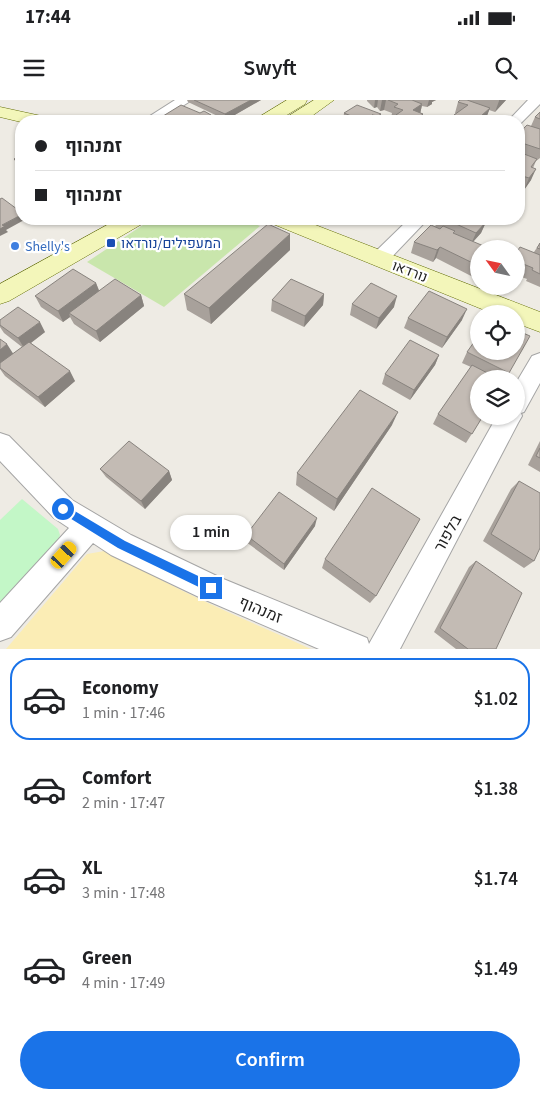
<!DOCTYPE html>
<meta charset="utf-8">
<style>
:root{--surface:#fff;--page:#f6f6f6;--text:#202124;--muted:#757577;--line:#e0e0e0;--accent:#1a73e8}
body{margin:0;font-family:"Source Sans 3",Heebo,sans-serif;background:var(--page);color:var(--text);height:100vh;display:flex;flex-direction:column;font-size:19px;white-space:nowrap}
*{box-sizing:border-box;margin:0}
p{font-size:16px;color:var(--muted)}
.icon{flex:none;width:28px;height:28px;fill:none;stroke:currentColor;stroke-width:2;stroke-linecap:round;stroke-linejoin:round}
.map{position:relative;height:549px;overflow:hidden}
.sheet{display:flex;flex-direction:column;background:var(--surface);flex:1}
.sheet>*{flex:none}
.top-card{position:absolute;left:15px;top:15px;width:510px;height:110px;border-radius:20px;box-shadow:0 1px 4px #0004;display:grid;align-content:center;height:110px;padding:0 20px;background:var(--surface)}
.needle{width:32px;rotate:303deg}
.fabs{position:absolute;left:470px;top:140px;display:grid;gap:10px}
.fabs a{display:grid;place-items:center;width:55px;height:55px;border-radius:50%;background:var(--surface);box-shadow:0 1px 4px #0004;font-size:25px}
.end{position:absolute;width:22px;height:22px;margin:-11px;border:6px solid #1a73e8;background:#fff;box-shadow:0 0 0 2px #fff}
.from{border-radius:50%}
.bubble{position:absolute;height:35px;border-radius:18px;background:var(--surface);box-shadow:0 1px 4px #0004;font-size:16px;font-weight:600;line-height:35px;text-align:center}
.car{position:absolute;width:15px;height:30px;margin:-15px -8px;border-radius:6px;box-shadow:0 0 4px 1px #0007;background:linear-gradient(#f5c518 24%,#345 0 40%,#f5c518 0 76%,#345 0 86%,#f5c518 0)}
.top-card b{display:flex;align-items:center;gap:18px;height:48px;font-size:19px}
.top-card b+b{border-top:1px solid var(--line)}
.top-card i{width:12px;height:12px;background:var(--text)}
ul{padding:9px 0 0;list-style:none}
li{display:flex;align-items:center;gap:15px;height:82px;margin:0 10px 8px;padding:0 10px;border:2px solid transparent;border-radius:20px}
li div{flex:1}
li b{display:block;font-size:19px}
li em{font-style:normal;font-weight:600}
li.on{border-color:var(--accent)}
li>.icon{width:45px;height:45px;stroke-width:1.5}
.button{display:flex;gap:10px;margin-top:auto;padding:10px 20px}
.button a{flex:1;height:58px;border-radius:30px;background:var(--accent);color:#fff;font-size:20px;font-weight:600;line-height:58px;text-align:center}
.status{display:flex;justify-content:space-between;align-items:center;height:35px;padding:0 25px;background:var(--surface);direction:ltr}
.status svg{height:14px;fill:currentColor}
header{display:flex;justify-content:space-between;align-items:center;height:65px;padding:0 20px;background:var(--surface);font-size:22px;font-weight:600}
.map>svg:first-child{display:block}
.grass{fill:#c9e6ac}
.sand{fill:#fbedb5}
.park{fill:#c3f7c7}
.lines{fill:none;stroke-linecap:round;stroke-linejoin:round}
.street-casing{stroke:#a5a5a5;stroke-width:2}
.secondary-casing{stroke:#65700a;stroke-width:1}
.street{fill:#fff;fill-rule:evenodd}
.secondary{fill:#f3f6ba;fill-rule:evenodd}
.wall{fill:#a8a19b}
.shaded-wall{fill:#88837e}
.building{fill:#c3bbb4;stroke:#88837e}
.route{fill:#1a73e8}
.transit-dot{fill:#1a4fb4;stroke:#fff;stroke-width:2}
.shop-dot{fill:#3f7fe0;stroke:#fff;stroke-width:2}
.labels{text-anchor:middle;stroke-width:4.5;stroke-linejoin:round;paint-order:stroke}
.transit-label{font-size:14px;fill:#164399;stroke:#fff;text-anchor:start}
.shop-label{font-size:14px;fill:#366cbe;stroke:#fff;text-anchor:start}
.street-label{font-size:14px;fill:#1e1e1e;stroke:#fff}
.near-street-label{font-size:16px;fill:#1e1e1e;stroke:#fff}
</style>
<div class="status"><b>17:44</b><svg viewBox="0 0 49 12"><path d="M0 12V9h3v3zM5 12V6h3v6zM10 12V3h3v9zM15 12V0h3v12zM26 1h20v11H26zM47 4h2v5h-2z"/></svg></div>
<header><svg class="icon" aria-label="menu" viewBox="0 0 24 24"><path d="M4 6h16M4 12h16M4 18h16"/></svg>Swyft<svg class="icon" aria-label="search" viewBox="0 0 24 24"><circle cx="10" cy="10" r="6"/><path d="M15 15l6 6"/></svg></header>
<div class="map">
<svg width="540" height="549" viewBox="0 0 540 549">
<rect width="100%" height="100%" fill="#eeebe4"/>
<!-- grass -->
<path class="grass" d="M152,119H242L260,126L164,207L87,162Z"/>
<!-- sand -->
<path class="sand" d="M110,450C173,491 243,518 311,549H6L87,454Z"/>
<!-- park -->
<path class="park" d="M22,399L58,429L60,435L57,445L0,506V420Z"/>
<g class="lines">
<defs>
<path id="street" d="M175,0H192L159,21H142Z
M528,0H540V4L520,24L519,21H508Z
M409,119H428L386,163L379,165L372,163L370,159L372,155Z
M540,253V283L524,312L521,313L522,316L518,323L400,549H319L201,498L111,455L93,443L11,537L0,541V503L69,428L54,418L0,361V333L9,336L72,400L131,435L221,478L367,538L369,544L497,316H516V283L532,256Z"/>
<path id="secondary" d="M287,0H307L305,4L277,21H256L259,17Z
M314,0H334L305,21H284L287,17Z
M0,7L46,17L49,21L21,22L0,17Z
M118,119H145L142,124L9,201L0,204V184Z
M270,119H300L540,212V232L516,223V214H494L273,124Z"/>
</defs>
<!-- street casing -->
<use href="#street" class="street-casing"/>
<!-- secondary casing -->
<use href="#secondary" class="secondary-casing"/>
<!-- street -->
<use href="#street" class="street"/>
<!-- secondary -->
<use href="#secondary" class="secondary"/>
</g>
<!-- wall -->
<path class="wall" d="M187,0H261L226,20L188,2Z
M367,0H436L432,2V4L427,7L422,6L420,13L423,14L422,21H395V19L391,18L392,13L384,10L380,11L377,7L374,8L367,1Z
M468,0H506L495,12L489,10L485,21H452L454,15L456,13H455L458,2Z
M540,12V58L536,61L533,68L531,80L524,90L519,88V33L531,26L535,17Z
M344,13L381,14V19L388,21H343Z
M21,55V72L19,70L14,59Z
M438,119H485V121L486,122L481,133L473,142L479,149V172L475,178L436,158L433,162L411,153L414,142L435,127Z
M290,134V150L211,224L187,210L184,194Z
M540,143V187L526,181L527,179L516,175V153L534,152Z
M96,183L99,190L141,195L144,206L100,242L74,224L70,217L63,222L41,207L35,196Z
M324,194L323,205L304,227L271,211L272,200Z
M352,204L394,207L376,229L350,215Z
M408,218L462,220L442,248L404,228Z
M0,220L45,232L31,243L75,281L45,307L5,276L0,269V239L13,254L22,247L4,233L0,227Z
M467,252L509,273L505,279H479L483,316L466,343L433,324L438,314L471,267L462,263Z
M439,255L435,265L410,300L382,284L385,274Z
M392,325L334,411L296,385L297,373Z
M540,341V372L528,365Z
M100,369L169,371L172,380L145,409L106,377Z
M519,381L534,461L524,468L483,441L511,389Z
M315,426L284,470L246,442V435Z
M325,459L376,496L370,503L322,468Z
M476,461L496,549H456L434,532L469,467Z"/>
<!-- shaded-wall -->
<path class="shaded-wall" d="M251,0H261L226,20L225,14Z
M375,0H378L377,7L374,8Z
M382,0H386L384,10L380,11Z
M429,0H436L432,2V4L427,7Z
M499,0H506L495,12L499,1Z
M422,4L420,15L410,21L413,10Z
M490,8L485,21H479L481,16Z
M423,14L422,21H414Z
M211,15L212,20L210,21H200Z
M536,69L531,80L524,90L529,78Z
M21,115V119H26L6,130L8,132L0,136V129L2,125Z
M486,122L481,133L471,144L476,133Z
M290,134V150L211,224L209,208Z
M440,147L436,158L433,162L437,150Z
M479,168V172L475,178Z
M96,183L100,194L69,213L70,217L63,222L58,211Z
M324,194L323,205L304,227L305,216Z
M141,195L144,206L100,242L96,231Z
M397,196L394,207L376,229L379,218Z
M467,209L462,220L442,248L447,237Z
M40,222L45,232L24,248L18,238Z
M7,244L14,255L0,266V250Z
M439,255L435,265L410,300L414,290Z
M70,271L75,281L45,307L38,297Z
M398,312L392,325L334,411L337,399Z
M169,371L172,380L145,409L141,401Z
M317,418L315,426L284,470V464Z"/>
<!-- building -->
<path class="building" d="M194,0H251L225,14Z
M388,0H412L422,4L413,10L423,14L414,21H412L396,15L403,10L394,7L398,4Z
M460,0H467L490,8L481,16L487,18L483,21H466L454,18L456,16L454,15L468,5L458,2Z
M181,5L200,13L204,11L211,15L200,21H155Z
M357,5L381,14L378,16L372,15L388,21H360L354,19L356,18L344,13Z
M540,12V19L535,17Z
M316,16L328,21H309Z
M527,25L540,29V49L519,42V33Z
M519,52L537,59L531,67L536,69L529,78L519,75Z
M21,55V65L14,59Z
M2,98L21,112V115L2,125L5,126L0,129V99Z
M445,119H481L486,122L476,133Z
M268,124L290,134L209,208L184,194Z
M431,125L440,129L443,126L455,131L453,133L486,147L484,149H479V166L440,147L437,150L414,142Z
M540,143V149L537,148Z
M520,147L540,155V174L532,170L533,168L516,161V153Z
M73,169L96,183L58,211L35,196Z
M115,179L141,195L96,231L69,213Z
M291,179L324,194L305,216L272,200Z
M371,183L397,196L379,218L352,204Z
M429,191L467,209L447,237L408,218Z
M18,207L40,222L18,238L0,225V220Z
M516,230L530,236L509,273L467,252L479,235V251H516Z
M0,239L7,244L0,250Z
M410,240L439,255L414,290L385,274Z
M29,242L70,271L38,297L0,268V263Z
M472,265L499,279H479V316H483L472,334L438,314Z
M360,290L398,312L337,399L297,373Z
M129,341L169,371L141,401L100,369Z
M540,348V358L536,356Z
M519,381L540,393V448L534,461L491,434Z
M372,388L420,419L376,496L325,459Z
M279,392L317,418L284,464L246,435Z
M476,461L522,493L496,549H468L440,528Z"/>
<!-- route -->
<path class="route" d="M63,404L125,441L215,484L216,488L215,491L211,493L207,491L118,448L60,412V406Z"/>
<!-- markers -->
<rect class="transit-dot" x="106" y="138" width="10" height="10" rx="2.5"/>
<circle class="shop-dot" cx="15" cy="146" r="5"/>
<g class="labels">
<!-- transit labels -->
<g class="transit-label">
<text x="121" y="148">המעפילים/נורדאו</text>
</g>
<!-- shop labels -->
<g class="shop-label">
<text x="25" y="151">Shelly's</text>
</g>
<!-- street labels -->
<g class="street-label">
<text transform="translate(410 171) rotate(21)" y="5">נורדאו</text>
</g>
<!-- near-street labels -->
<g class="near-street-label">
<text transform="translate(447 433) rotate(-61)" y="6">בלפור</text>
<text transform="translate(261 509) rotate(23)" y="6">זמנהוף</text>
</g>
</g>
</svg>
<div class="fabs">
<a><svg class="needle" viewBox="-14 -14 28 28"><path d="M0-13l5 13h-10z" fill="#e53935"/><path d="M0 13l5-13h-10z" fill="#757577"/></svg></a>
<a><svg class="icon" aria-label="locate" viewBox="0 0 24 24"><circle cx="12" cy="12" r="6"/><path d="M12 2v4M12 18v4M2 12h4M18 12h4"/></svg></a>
<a><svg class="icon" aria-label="layers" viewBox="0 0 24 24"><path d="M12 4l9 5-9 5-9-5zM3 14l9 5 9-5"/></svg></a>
</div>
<i class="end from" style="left:63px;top:409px"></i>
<i class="end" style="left:211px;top:488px"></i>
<div class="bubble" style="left:170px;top:415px;width:82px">1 min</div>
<i class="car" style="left:64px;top:455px;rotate:42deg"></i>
<div class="top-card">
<b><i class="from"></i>זמנהוף</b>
<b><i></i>זמנהוף</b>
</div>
</div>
<section class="sheet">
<ul>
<li class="on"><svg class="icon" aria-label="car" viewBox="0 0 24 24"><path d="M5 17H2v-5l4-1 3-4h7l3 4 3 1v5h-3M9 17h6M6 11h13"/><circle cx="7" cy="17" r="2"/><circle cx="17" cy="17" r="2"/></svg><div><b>Economy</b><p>1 min · 17:46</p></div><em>$1.02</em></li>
<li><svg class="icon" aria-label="car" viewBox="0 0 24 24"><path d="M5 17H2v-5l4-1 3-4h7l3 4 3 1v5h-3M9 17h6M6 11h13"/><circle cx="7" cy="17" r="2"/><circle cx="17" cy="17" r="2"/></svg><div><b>Comfort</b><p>2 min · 17:47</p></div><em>$1.38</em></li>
<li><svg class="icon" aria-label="car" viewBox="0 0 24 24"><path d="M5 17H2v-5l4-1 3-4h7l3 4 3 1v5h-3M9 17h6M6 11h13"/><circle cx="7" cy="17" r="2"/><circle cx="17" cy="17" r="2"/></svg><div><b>XL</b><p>3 min · 17:48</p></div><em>$1.74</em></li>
<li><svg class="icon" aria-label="car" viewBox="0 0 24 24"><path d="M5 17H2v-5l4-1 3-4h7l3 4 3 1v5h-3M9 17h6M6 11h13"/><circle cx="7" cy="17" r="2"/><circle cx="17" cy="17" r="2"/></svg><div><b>Green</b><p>4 min · 17:49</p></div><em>$1.49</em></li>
</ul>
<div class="button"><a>Confirm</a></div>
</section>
